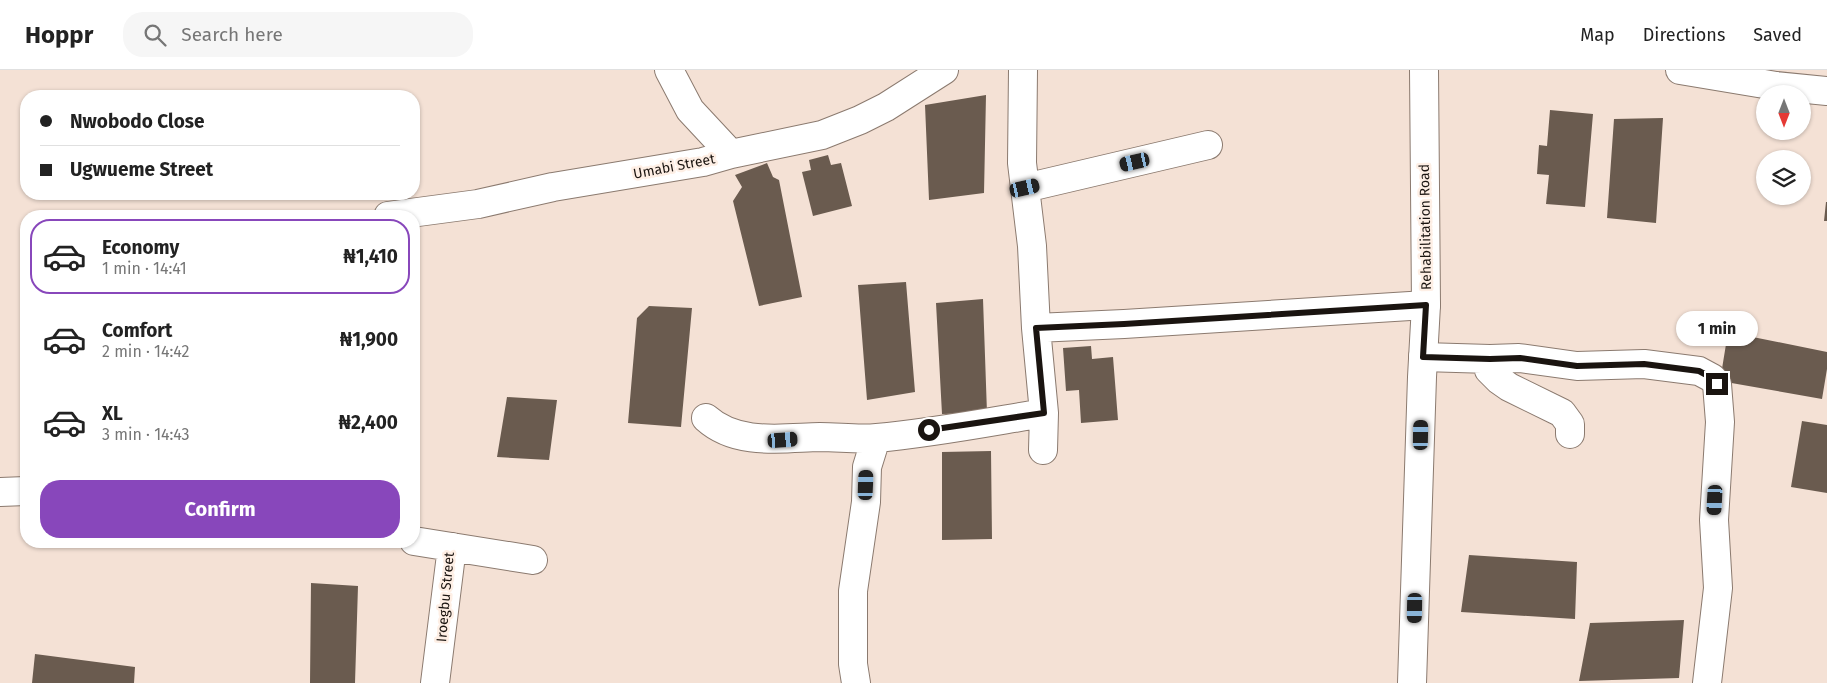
<!DOCTYPE html>
<meta charset="utf-8">
<style>
:root{--surface:#fff;--page:#f6f6f6;--text:#222;--muted:#767676;--line:#e0e0e0;--accent:#8847bb}
body{margin:0;font-family:"Fira Sans",sans-serif;background:var(--page);color:var(--text);height:100vh;display:flex;flex-direction:column;font-size:19px;white-space:nowrap}
*{box-sizing:border-box;margin:0}
p{font-size:16px;color:var(--muted)}
.icon{flex:none;width:28px;height:28px;fill:none;stroke:currentColor;stroke-width:2;stroke-linecap:round;stroke-linejoin:round}
.map{position:relative;flex:1;overflow:hidden}
.side{position:absolute;left:20px;top:140px;width:400px;height:338px;display:flex;flex-direction:column;background:var(--surface);border-radius:20px;box-shadow:0 1px 4px #0004}
.side>*{flex:none}
.hud{position:absolute;left:20px;top:20px;width:400px;height:110px;border-radius:20px;box-shadow:0 1px 4px #0004;display:grid;align-content:center;height:110px;padding:0 20px;background:var(--surface)}
.needle{width:32px;rotate:180deg}
.fabs{position:absolute;left:1756px;top:15px;display:grid;gap:10px}
.fabs a{display:grid;place-items:center;width:55px;height:55px;border-radius:50%;background:var(--surface);box-shadow:0 1px 4px #0004;font-size:25px}
.end{position:absolute;width:22px;height:22px;margin:-11px;border:6px solid #1a1410;background:#fff;box-shadow:0 0 0 2px #fff}
.from{border-radius:50%}
.bubble{position:absolute;height:35px;border-radius:18px;background:var(--surface);box-shadow:0 1px 4px #0004;font-size:16px;font-weight:700;line-height:35px;text-align:center}
.car{position:absolute;width:15px;height:30px;margin:-15px -8px;border-radius:6px;box-shadow:0 0 4px 1px #0007;background:linear-gradient(#222 24%,#8ab4d8 0 40%,#222 0 76%,#8ab4d8 0 86%,#222 0)}
.hud b{display:flex;align-items:center;gap:18px;height:48px;font-size:19px}
.hud b+b{border-top:1px solid var(--line)}
.hud i{width:12px;height:12px;background:var(--text)}
ul{padding:9px 0 0;list-style:none}
li{display:flex;align-items:center;gap:15px;height:75px;margin:0 10px 8px;padding:0 10px;border:2px solid transparent;border-radius:20px}
li div{flex:1}
li b{display:block;font-size:19px}
li em{font-style:normal;font-weight:700}
li.on{border-color:var(--accent)}
li>.icon{width:45px;height:45px;stroke-width:1.5}
.button{display:flex;gap:10px;margin-top:auto;padding:10px 20px}
.button a{flex:1;height:58px;border-radius:20px;background:var(--accent);color:#fff;font-size:20px;font-weight:700;line-height:58px;text-align:center}
header{display:flex;align-items:center;gap:30px;box-sizing:border-box;height:70px;padding:0 25px;background:var(--surface);border-bottom:1px solid var(--line)}
header strong{font-size:24px}
nav{display:flex;gap:28px;margin-inline-start:auto;font-size:18px}
.search{width:350px;height:45px;background:var(--page);display:flex;align-items:center;gap:12px;box-sizing:border-box;padding:0 18px;border-radius:20px;color:var(--muted);font-size:19px}
.map>svg:first-child{display:block}
.building{fill:#6a5b4f}
.lines{fill:none;stroke-linecap:round;stroke-linejoin:round}
.minor-casing{stroke:#8b7a6f;stroke-width:30}
.major-casing{stroke:#8b7a6f;stroke-width:30}
.minor{stroke:#fff;stroke-width:28}
.major{stroke:#fff;stroke-width:28}
.route{stroke:#1a1410;stroke-width:6}
.labels{text-anchor:middle;stroke-width:5;stroke-linejoin:round;paint-order:stroke}
.street-label{font-size:14px;fill:#1a1410;stroke:#feefe5}
</style>
<header>
<strong>Hoppr</strong>
<div class="search"><svg class="icon" aria-label="search" viewBox="0 0 24 24"><circle cx="10" cy="10" r="6"/><path d="M15 15l6 6"/></svg>Search here</div>
<nav><a>Map</a><a>Directions</a><a>Saved</a></nav>
</header>
<div class="map">
<svg width="1827" height="613" viewBox="0 0 1827 613">
<rect width="100%" height="100%" fill="#f4e1d5"/>
<!-- building -->
<path class="building" d="M986,25L984,123L929,130L925,35Z
M1550,40L1593,44L1585,137L1546,134L1549,105L1537,104L1539,75L1547,76Z
M1663,48L1656,153L1607,148L1614,49Z
M828,85L831,95L841,93L852,136L813,146L802,102L811,100L809,90Z
M767,93L773,107L779,110L802,227L759,236L733,131L742,117L735,105Z
M1826,132H1827V151H1824Z
M906,212L915,322L867,330L858,215Z
M983,229L987,343L942,344L936,233Z
M649,236L692,238L681,357L628,353L637,248Z
M1728,262L1827,282V299L1822,329L1720,311Z
M1091,276L1092,289L1113,287L1118,350L1081,353L1079,320L1066,321L1063,278Z
M507,327L557,330L549,390L497,387Z
M1802,351L1827,355V423L1791,417Z
M991,381L992,469L942,470V382Z
M1469,485L1577,492L1575,549L1461,542Z
M311,513L358,516L355,613H310Z
M1684,550L1679,608L1579,611L1590,553Z
M35,584L135,597L134,613H32Z"/>
<g class="lines">
<defs>
<path id="minor" d="M669,0L690,40L731,84
M1023,0L1022,93L1032,176L1036,258L1044,343L1043,380
M1680,0L1776,16L1827,21
M1025,118L1208,75
M388,146L478,134L553,117L703,92L731,84L822,65L860,50L886,37L944,0
M1036,258L1124,254L1426,235
M1423,287L1490,289L1519,288L1577,296L1644,294L1699,301L1712,308L1717,314L1720,352L1714,450L1718,518L1707,613
M1490,289L1489,300L1499,310L1509,317L1562,343L1570,354V364
M706,348C737,376 782,368 820,367C839,367 858,370 877,368C933,363 989,352 1044,343
M0,422L26,421
M414,471L533,490
M435,613L452,477
M856,613L853,594V521L866,432L867,397L876,368"/>
<path id="major" d="M1412,613L1422,307L1426,235L1424,0"/>
</defs>
<!-- minor casing -->
<use href="#minor" class="minor-casing"/>
<!-- major casing -->
<use href="#major" class="major-casing"/>
<!-- minor -->
<use href="#minor" class="minor"/>
<!-- major -->
<use href="#major" class="major"/>
</g>
<g class="lines">
<!-- route -->
<path class="route" d="M929,360L1044,343L1036,258L1124,254L1426,235L1423,287L1490,289L1520,288L1577,296L1644,294L1699,301L1712,308L1717,314"/>
</g>
<g class="labels">
<!-- street labels -->
<g class="street-label">
<text transform="translate(674 96) rotate(-11)" y="5">Umabi Street</text>
<text transform="translate(1425 157) rotate(-91)" y="5">Rehabilitation Road</text>
<text transform="translate(445 527) rotate(-85)" y="5">Iroegbu Street</text>
</g>
</g>
</svg>
<div class="fabs">
<a><svg class="needle" viewBox="-14 -14 28 28"><path d="M0-13l5 13h-10z" fill="#e53935"/><path d="M0 13l5-13h-10z" fill="#767676"/></svg></a>
<a><svg class="icon" aria-label="layers" viewBox="0 0 24 24"><path d="M12 4l9 5-9 5-9-5zM3 14l9 5 9-5"/></svg></a>
</div>
<i class="end from" style="left:929px;top:360px"></i>
<i class="end" style="left:1717px;top:314px"></i>
<div class="bubble" style="left:1676px;top:241px;width:82px">1 min</div>
<i class="car" style="left:1135px;top:92px;rotate:257deg"></i>
<i class="car" style="left:1025px;top:118px;rotate:77deg"></i>
<i class="car" style="left:1421px;top:365px;rotate:1deg"></i>
<i class="car" style="left:783px;top:370px;rotate:86deg"></i>
<i class="car" style="left:866px;top:415px;rotate:2deg"></i>
<i class="car" style="left:1715px;top:430px;rotate:183deg"></i>
<i class="car" style="left:1415px;top:538px;rotate:181deg"></i>
<div class="hud">
<b><i class="from"></i>Nwobodo Close</b>
<b><i></i>Ugwueme Street</b>
</div>
<section class="side">
<ul>
<li class="on"><svg class="icon" aria-label="car" viewBox="0 0 24 24"><path d="M5 17H2v-5l4-1 3-4h7l3 4 3 1v5h-3M9 17h6M6 11h13"/><circle cx="7" cy="17" r="2"/><circle cx="17" cy="17" r="2"/></svg><div><b>Economy</b><p>1 min · 14:41</p></div><em>₦1,410</em></li>
<li><svg class="icon" aria-label="car" viewBox="0 0 24 24"><path d="M5 17H2v-5l4-1 3-4h7l3 4 3 1v5h-3M9 17h6M6 11h13"/><circle cx="7" cy="17" r="2"/><circle cx="17" cy="17" r="2"/></svg><div><b>Comfort</b><p>2 min · 14:42</p></div><em>₦1,900</em></li>
<li><svg class="icon" aria-label="car" viewBox="0 0 24 24"><path d="M5 17H2v-5l4-1 3-4h7l3 4 3 1v5h-3M9 17h6M6 11h13"/><circle cx="7" cy="17" r="2"/><circle cx="17" cy="17" r="2"/></svg><div><b>XL</b><p>3 min · 14:43</p></div><em>₦2,400</em></li>
</ul>
<div class="button"><a>Confirm</a></div>
</section>
</div>
